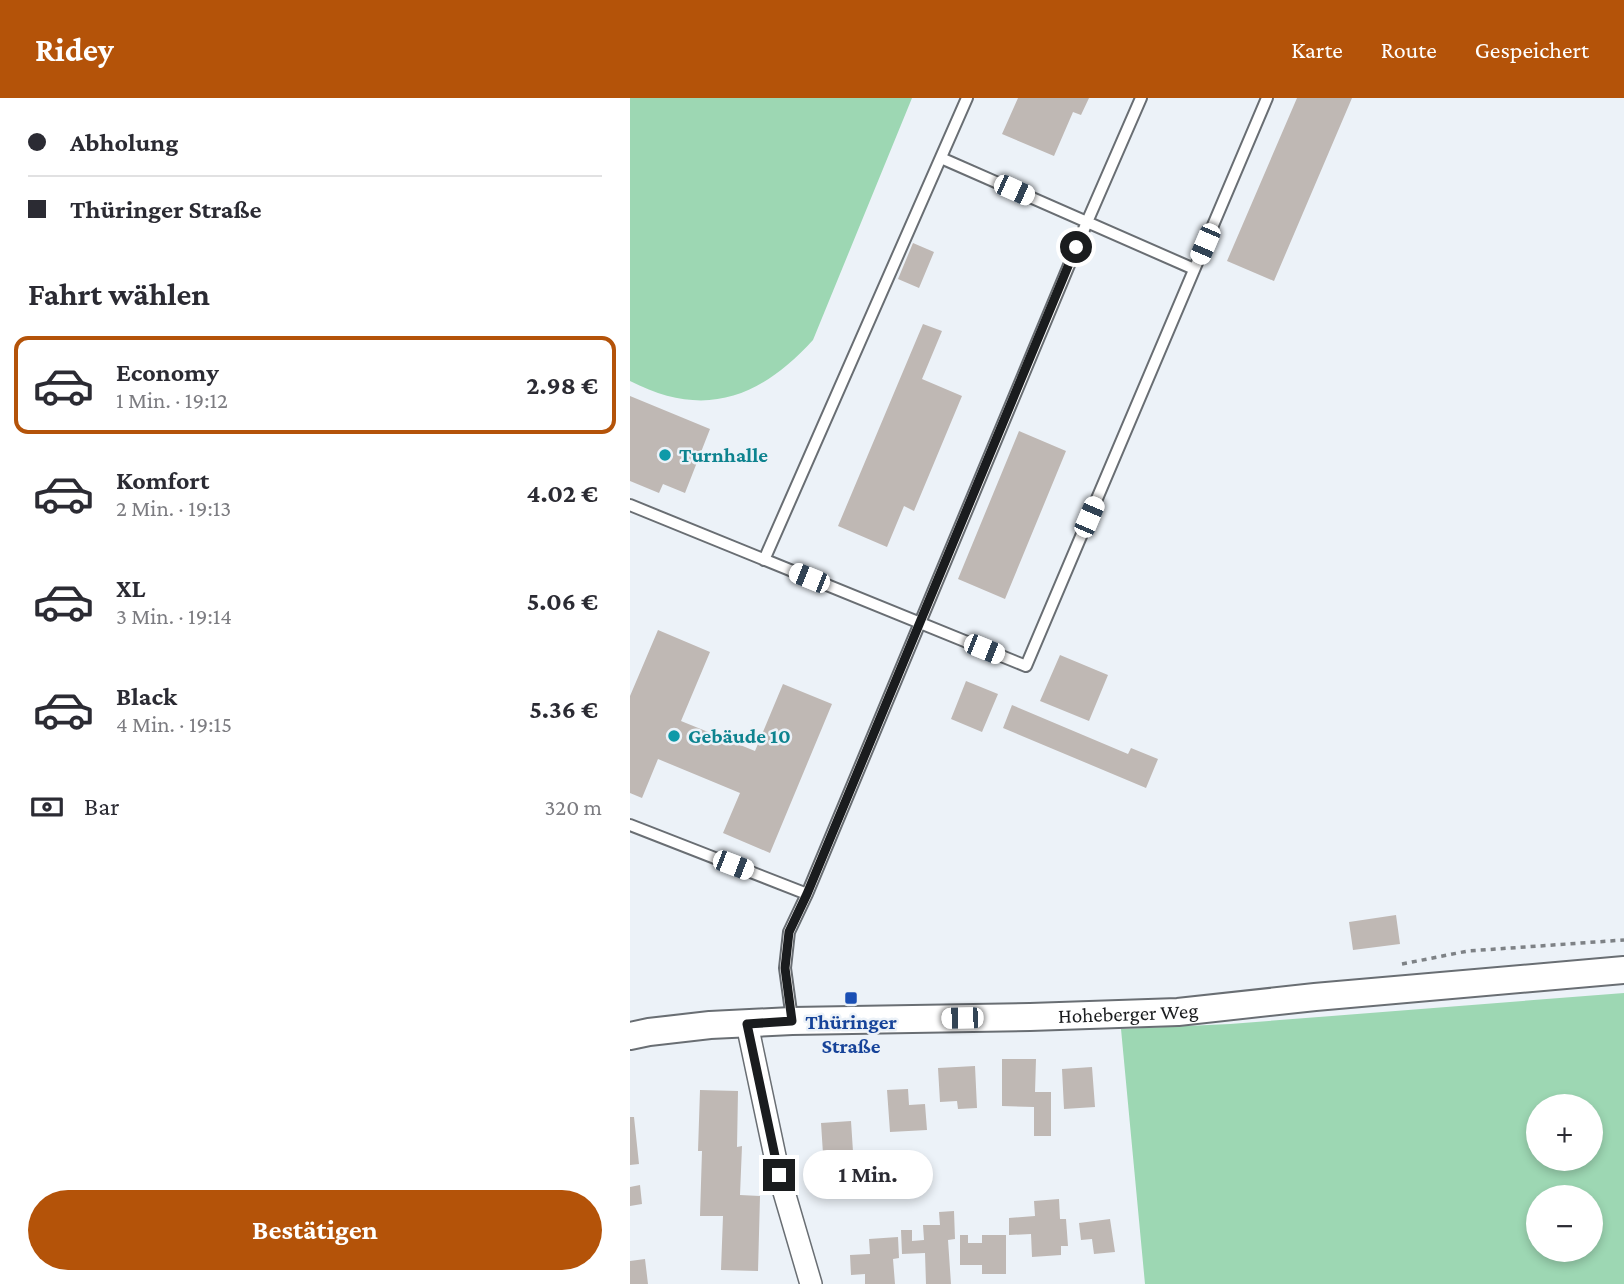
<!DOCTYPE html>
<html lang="de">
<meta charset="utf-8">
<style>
:root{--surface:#fff;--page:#f7f7f7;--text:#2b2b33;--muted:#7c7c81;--line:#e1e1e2;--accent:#b45309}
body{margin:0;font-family:"Crimson Pro",serif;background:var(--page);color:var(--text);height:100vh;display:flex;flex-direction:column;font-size:26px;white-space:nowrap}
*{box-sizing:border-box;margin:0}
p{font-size:23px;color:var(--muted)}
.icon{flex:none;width:38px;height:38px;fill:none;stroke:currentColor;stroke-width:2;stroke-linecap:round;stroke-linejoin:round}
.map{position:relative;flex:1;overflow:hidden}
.details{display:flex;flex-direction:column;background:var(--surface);width:630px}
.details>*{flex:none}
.top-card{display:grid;align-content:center;height:154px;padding:0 28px;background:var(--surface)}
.fabs{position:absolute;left:896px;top:996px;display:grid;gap:14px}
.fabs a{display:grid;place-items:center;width:77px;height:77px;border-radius:50%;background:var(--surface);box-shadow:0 4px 10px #0003;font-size:35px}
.end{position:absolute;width:32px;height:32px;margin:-16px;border:9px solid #1a1c1e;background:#fff;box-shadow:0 0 0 4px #fff}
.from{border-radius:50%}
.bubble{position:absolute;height:49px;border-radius:24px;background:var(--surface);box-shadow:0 4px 10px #0003;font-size:23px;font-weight:700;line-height:49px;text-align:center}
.car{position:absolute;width:21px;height:42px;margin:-21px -10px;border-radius:9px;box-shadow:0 0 5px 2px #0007;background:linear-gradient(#fff 24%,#345 0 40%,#fff 0 76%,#345 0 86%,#fff 0)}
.top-card b{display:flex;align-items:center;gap:24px;height:66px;font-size:26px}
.top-card b+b{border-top:2px solid var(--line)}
.top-card i{width:18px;height:18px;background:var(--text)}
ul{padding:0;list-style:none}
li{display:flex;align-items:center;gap:21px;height:98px;margin:0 14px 10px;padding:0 14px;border:4px solid transparent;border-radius:14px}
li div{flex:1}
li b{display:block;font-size:26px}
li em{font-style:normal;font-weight:700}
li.active{border-color:var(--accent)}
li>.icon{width:63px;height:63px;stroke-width:1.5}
h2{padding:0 28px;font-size:32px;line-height:84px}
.pay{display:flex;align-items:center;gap:18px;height:77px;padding:0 28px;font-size:26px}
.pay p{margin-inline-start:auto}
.action{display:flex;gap:14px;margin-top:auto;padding:14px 28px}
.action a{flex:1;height:80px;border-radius:42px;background:var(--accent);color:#fff;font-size:28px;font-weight:700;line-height:80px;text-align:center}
header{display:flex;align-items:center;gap:42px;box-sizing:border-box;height:98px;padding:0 35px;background:var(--accent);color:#fff}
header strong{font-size:33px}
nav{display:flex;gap:38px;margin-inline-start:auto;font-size:24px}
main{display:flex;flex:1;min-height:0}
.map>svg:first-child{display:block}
.grass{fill:#9dd7b3;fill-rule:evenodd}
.building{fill:#bfb8b4}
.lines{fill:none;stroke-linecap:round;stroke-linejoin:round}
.service-casing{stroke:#696e73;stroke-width:14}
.minor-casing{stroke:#696e73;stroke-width:24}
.tertiary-casing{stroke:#696e73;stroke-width:30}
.path{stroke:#7e8286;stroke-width:3.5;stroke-dasharray:5 5;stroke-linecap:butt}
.service{stroke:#fff;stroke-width:10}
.minor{stroke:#fff;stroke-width:21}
.tertiary{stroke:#fff;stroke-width:26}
.route{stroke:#1a1c1e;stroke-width:9}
.culture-dot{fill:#0f9aa8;stroke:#ecf2f8;stroke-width:2.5}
.transit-dot{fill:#1a4fb4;stroke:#ecf2f8;stroke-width:2.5}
.labels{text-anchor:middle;stroke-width:5;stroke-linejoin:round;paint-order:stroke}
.culture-label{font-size:21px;font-weight:bold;fill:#0d838f;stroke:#ecf2f8;text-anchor:start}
.street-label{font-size:21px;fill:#1a1c1e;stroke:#ecf2f8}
.transit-label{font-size:21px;font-weight:bold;fill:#164399;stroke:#ecf2f8}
</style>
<header>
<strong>Ridey</strong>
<nav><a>Karte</a><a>Route</a><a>Gespeichert</a></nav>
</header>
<main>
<section class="details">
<div class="top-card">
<b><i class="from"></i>Abholung</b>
<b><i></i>Thüringer Straße</b>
</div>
<h2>Fahrt wählen</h2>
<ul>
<li class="active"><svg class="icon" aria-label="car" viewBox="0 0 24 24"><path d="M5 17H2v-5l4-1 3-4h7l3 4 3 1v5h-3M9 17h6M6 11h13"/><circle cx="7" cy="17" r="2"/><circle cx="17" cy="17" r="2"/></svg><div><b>Economy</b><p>1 Min. · 19:12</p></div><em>2.98 €</em></li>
<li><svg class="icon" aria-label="car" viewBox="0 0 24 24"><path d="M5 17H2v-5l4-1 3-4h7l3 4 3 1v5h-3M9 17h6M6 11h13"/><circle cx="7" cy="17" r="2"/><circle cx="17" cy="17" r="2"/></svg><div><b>Komfort</b><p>2 Min. · 19:13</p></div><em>4.02 €</em></li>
<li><svg class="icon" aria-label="car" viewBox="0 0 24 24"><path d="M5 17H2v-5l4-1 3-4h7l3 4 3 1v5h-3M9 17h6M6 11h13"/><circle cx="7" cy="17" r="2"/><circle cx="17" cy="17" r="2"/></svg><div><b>XL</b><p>3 Min. · 19:14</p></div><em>5.06 €</em></li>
<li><svg class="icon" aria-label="car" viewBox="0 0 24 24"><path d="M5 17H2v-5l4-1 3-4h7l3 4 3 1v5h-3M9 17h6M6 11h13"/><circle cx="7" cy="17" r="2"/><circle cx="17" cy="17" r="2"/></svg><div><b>Black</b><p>4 Min. · 19:15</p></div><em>5.36 €</em></li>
</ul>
<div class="pay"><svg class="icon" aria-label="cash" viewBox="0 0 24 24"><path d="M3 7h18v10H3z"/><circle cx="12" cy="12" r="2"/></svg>Bar<p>320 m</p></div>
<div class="action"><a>Bestätigen</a></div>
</section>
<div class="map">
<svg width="994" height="1186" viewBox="0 0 994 1186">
<rect width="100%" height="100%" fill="#ecf2f8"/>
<!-- grass -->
<path class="grass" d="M0,0H282L183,242C129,301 74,321 0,283Z
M994,895V1186H515L491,931L600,926ZM961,1008V1060H908V1008ZM961,1099V1152H908V1099Z"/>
<!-- building -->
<path class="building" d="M388,0H459L451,17L443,14L424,58L372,36Z
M667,0H722L644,183L597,163Z
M283,145L304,154L289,190L268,181Z
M293,226L312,233L292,281L332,298L284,413L274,408L257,449L208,428Z
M0,298L80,331L55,395L33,386L29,395L0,383Z
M389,333L436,353L375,501L328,481Z
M28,532L80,554L51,623L125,653L153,586L202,606L140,755L93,735L110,695L28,661L12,700L0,695V598Z
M430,557L478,577L459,623L410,603Z
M336,583L368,596L352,634L321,621Z
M382,607L498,656L501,650L528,661L516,690L373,630Z
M766,817L770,846L723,852L719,824Z
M372,961H406L405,994H421V1038H404V1009L372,1008Z
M345,968L347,1010L328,1011L327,1003L310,1004L308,970Z
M462,969L465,1009L434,1011L432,971Z
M278,991L279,1007L295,1006L297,1032L260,1034L257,992Z
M70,992L108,993L107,1049L112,1048L110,1097L130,1098L128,1173L91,1172L93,1118H70L72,1053H68Z
M0,1019H4L9,1066L0,1067Z
M221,1023L224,1069L194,1071L191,1025Z
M10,1087L12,1106L0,1108V1089Z
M429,1101L430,1121H436L438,1148H431V1157L402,1159L401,1136L379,1137V1120L405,1118L404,1103Z
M324,1113L325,1141L318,1142L321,1186H296L295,1155L272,1156L271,1132H282V1143L294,1142L293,1127H310L309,1114Z
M480,1121L485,1154L464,1156L462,1141L451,1142L449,1125Z
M330,1137H338V1145H352V1137H376V1176H352V1167H330Z
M268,1139L269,1160L263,1161L265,1186H235V1176L221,1177L220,1157L240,1156L239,1141Z
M15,1161L18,1186H0V1163Z"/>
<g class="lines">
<defs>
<path id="service" d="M311,60L564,171
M0,407L396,568L637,0
M134,462L337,0
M0,727L177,796L457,124L511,0
M162,921L155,870L159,834L177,796"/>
<path id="minor" d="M117,926L149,1077L181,1186"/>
<g id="tertiary">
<path id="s1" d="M0,938L19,934L80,927L162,923L400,919L548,914L685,899L994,872"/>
</g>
</defs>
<!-- service casing -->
<use href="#service" class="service-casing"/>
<!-- minor casing -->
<use href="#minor" class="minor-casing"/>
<!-- tertiary casing -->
<use href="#tertiary" class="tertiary-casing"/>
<!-- path -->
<path class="path" d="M772,866L838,853L994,842"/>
<!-- service -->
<use href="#service" class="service"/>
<!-- minor -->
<use href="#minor" class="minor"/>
<!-- tertiary -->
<use href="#tertiary" class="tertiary"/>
</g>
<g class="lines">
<!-- route -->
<path class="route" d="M149,1077L117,926L162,923L155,870L159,834L177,796L446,149"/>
</g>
<!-- markers -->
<g class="culture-dot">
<circle cx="35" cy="357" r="7"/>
<circle cx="44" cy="638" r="7"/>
</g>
<rect class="transit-dot" x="214" y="893" width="14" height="14" rx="3.5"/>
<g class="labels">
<!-- culture labels -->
<g class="culture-label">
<text x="49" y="364">Turnhalle</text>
<text x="58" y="645">Gebäude 10</text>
</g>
<!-- street labels -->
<g class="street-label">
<text dy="7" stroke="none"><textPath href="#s1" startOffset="499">Hoheberger Weg</textPath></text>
</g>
<!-- transit labels -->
<g class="transit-label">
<text x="221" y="931">Thüringer<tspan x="221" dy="24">Straße</tspan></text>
</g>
</g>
</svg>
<div class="fabs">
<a>+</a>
<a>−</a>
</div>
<i class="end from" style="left:446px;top:149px"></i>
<i class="end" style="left:149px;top:1077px"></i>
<div class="bubble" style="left:173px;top:1052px;width:130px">1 Min.</div>
<i class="car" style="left:384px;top:92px;rotate:114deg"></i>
<i class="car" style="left:575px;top:146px;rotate:203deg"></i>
<i class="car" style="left:459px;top:419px;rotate:23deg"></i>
<i class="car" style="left:179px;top:480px;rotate:292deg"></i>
<i class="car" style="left:354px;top:551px;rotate:112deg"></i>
<i class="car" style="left:103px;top:767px;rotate:111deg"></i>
<i class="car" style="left:332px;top:920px;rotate:269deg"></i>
</div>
</main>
